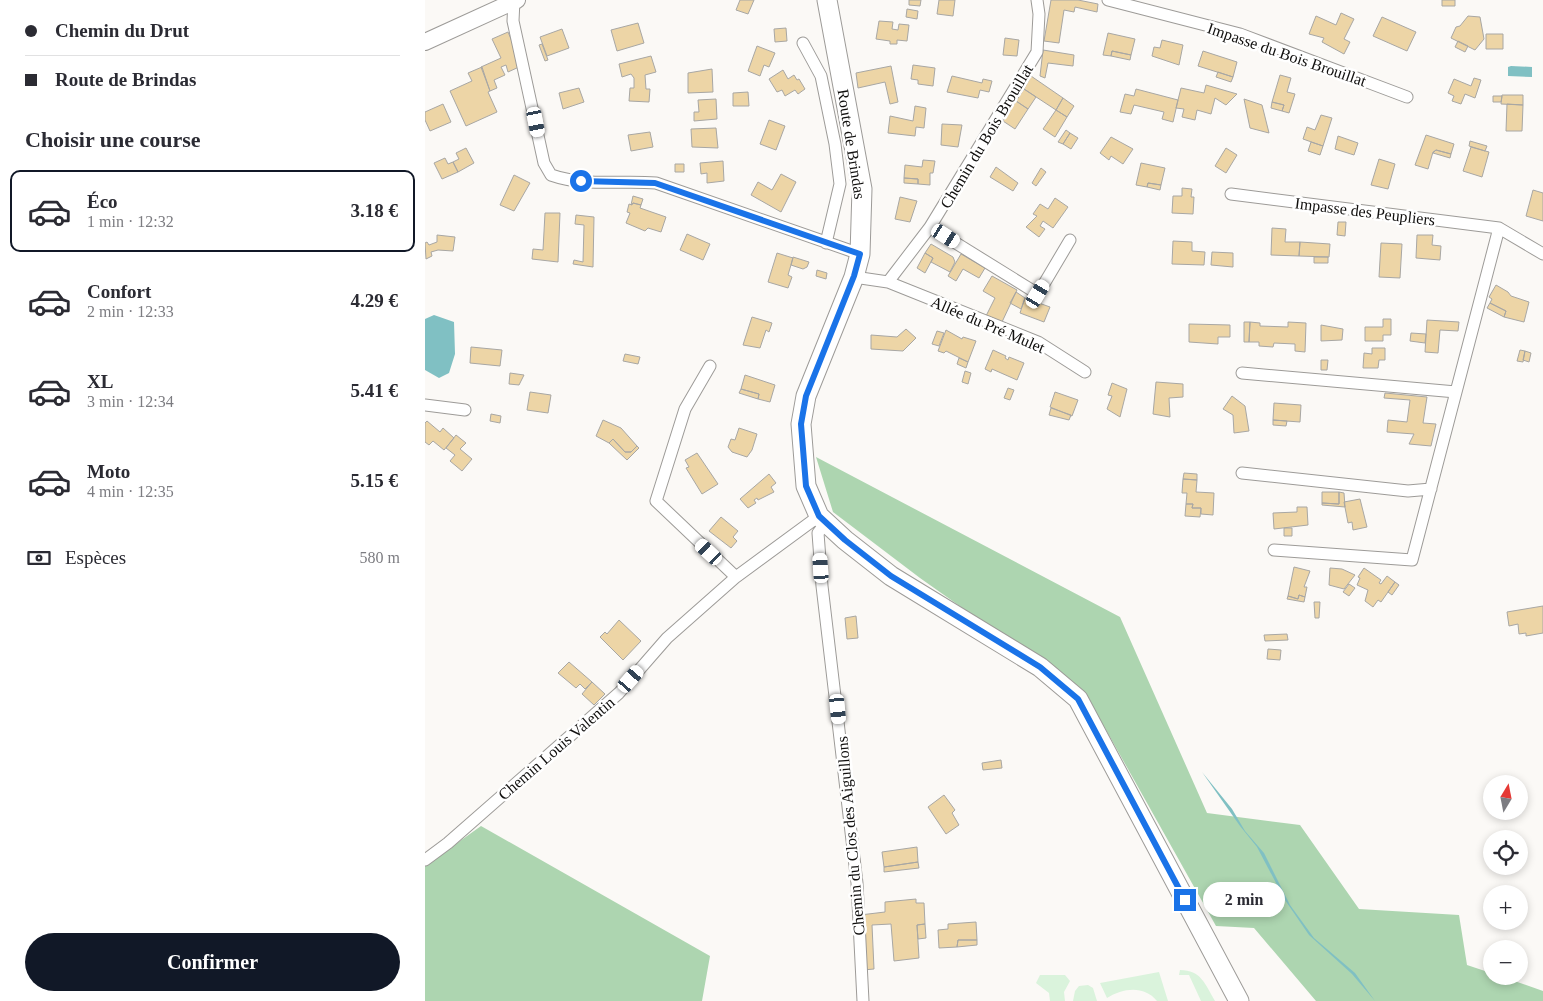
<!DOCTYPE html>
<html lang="fr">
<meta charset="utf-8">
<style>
:root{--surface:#fff;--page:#f2f2f3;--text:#2b2b33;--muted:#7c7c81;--line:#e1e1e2;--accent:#111827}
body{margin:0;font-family:"Times New Roman",serif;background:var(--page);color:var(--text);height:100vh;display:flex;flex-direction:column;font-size:19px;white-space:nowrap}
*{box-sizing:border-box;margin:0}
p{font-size:16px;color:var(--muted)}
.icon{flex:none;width:28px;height:28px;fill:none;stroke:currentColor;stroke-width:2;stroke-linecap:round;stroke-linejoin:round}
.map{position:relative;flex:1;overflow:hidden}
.details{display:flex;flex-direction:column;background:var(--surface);width:425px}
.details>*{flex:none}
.hud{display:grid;align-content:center;height:110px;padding:0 25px;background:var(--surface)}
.needle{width:32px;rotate:10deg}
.fabs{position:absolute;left:1058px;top:775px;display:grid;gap:10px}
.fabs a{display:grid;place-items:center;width:45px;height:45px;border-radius:50%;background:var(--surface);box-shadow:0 2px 8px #0003;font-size:25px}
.end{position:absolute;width:22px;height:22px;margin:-11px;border:6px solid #1a73e8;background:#fff;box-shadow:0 0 0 2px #fff}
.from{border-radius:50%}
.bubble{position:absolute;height:35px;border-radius:18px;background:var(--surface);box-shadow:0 2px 8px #0003;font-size:16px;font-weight:800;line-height:35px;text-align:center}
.car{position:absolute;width:15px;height:30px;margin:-15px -8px;border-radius:6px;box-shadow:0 0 4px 1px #0007;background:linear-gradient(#fff 24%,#345 0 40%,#fff 0 76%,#345 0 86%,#fff 0)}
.hud b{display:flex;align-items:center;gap:18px;height:48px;font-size:19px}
.hud b+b{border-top:1px solid var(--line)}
.hud i{width:12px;height:12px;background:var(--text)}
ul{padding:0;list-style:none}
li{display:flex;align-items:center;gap:15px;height:82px;margin:0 10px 8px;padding:0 15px;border:2px solid transparent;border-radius:10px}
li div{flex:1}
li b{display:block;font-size:19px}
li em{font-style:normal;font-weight:800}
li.current{border-color:var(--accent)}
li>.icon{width:45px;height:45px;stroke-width:1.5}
h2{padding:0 25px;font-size:22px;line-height:60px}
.pay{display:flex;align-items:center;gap:12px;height:55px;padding:0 25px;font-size:19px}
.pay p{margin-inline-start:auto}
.primary-button{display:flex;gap:10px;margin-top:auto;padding:10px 25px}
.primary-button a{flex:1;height:58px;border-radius:30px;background:var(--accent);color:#fff;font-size:20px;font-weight:800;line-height:58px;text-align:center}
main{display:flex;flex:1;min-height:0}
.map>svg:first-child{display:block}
.green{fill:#daf3dc}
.forest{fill:#add5b0}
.water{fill:#80c0c3}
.building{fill:#edd5a6;stroke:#a8a7a4}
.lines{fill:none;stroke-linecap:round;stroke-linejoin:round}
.minor-casing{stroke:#9d9b98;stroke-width:13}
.secondary-casing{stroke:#9d9b98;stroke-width:18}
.primary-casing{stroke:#9d9b98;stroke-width:21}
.minor{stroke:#fff;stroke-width:11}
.secondary{stroke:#fff;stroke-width:16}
.primary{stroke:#fff;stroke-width:19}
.route{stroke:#1a73e8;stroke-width:6}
.labels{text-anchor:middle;stroke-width:5;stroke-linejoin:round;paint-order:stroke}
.street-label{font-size:16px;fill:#100f0e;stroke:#fff}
</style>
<main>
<section class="details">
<div class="hud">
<b><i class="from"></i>Chemin du Drut</b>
<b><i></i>Route de Brindas</b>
</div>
<h2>Choisir une course</h2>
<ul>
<li class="current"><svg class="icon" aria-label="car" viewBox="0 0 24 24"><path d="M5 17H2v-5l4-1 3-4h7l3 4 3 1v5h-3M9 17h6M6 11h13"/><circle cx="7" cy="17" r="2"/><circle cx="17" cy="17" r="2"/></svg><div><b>Éco</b><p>1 min · 12:32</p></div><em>3.18 €</em></li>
<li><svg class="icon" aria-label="car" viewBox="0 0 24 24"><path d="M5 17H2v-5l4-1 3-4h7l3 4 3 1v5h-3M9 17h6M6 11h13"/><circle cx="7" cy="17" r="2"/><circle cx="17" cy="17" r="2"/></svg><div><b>Confort</b><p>2 min · 12:33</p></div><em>4.29 €</em></li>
<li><svg class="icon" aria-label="car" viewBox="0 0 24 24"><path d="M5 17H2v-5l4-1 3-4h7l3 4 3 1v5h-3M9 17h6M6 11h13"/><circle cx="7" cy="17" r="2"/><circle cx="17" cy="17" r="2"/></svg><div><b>XL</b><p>3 min · 12:34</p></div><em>5.41 €</em></li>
<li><svg class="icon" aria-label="car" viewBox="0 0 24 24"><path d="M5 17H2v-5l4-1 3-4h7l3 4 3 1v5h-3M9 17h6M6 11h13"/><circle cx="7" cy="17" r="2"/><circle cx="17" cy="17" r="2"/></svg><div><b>Moto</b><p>4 min · 12:35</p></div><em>5.15 €</em></li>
</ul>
<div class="pay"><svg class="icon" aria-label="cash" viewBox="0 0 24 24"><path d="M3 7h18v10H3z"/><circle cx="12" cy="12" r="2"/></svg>Espèces<p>580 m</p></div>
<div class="primary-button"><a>Confirmer</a></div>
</section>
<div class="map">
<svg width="1118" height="1001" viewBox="0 0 1118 1001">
<rect width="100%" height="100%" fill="#fbf9f6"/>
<!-- green -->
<path class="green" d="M755,970C776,970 780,984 790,1001H776L764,975H754Z
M734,972L743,1001H732C719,985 698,988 682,998L675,983Z
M615,975H640L645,981L639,992L640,1001H625L624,993L611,983Z
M663,985L668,988L672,1001H648L650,991L654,986Z"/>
<!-- forest -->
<path class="forest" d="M391,457L695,617L782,813L875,825L934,909L1034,915L1042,965L1066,973V976H1075L1118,991V1001H891L829,928L791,926L662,696L495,578L408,512Z
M56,826L285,956L277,1001H0V866Z"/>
<!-- water -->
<path class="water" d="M1086,66L1107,67V77L1083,76V67Z
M9,315L29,322L30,354L24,373L14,378L0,370V319Z
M777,772L807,809L820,831L839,853L865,905L889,938L930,973L950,1001L927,974L884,935L860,900L832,847L815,826Z"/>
<!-- building -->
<path class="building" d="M315,0H329L323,14L311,10Z
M484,0H496L495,6L484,5Z
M514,0H530L528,16L512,14Z
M626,0H653L673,4L672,12L650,7L649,12L639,10L634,43L619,41Z
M1017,0H1030V6H1017Z
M482,9L493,11L492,19L481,17Z
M916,13L929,19L919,39L925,42L919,54L897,42L899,38L884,34L891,16L911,25Z
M1043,16L1055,17L1059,39L1050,50L1026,38L1031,27L1035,26Z
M957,17L991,32L982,51L948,36Z
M454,21L468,22L467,29L473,30L474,24L484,25L482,41L472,40V44H465V41L451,39Z
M213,23L219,43L192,51L186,30Z
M361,28L362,41L350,42L349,29Z
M137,29L144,48L122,56L115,37Z
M83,32L94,58V67L83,72L81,65L76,67L80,75L69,80L72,88L65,91L56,67L76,58L67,39Z
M683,33L710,39L706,55L687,51L686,56L678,55Z
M1061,34H1078V49H1061Z
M580,38L594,40L592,56L578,55Z
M737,40L758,45L754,65L727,56L729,47L735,48Z
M1033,41L1043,46L1040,52L1030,47Z
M117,44L123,60L120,61L114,45Z
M332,46L350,53L344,67L339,65L335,76L323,71Z
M618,50L649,55L648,66L623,63L620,78L615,76Z
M687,51L706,55L705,60L686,56Z
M778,51L812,62L808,77L773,66Z
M226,56L231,72L220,75L221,89H225L224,102L204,101L205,88H209V78L206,74L197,77L194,64Z
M488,65L510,68L508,86L493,84V80L486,79Z
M466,66L473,102L465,104L460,82L433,88L431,73Z
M57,67L65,91L63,92L72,112L41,126L25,91L47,81L43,73Z
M287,69L288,92L263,93V73Z
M358,70L363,79L369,75L372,80L374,79L380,89L373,94L370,90L360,96L357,90L352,92L344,79Z
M793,72L808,77L806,82L791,77Z
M855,75L866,78L862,92L870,94L864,113L857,111L859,105L847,102Z
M527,76L557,83L558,79L567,81L564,92L555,90L553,98L522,92Z
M606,76L638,98L631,110L599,89Z
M1049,78L1056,80L1050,98L1040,94L1036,104L1027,101L1029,96L1023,93L1029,79L1046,86Z
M781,85L812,94L801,105L790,98L786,114L772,110L770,120L757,117L759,109L751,108L756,88L779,93Z
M154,88L159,102L138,109L134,93Z
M599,89L611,97L603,109L591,101Z
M711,89L753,100L748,122L737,119L739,112L709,105L706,114L695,112L700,94L709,96Z
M323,92L324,106H308V93Z
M1077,95H1098V105L1076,104Z
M1068,96H1077L1076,102H1068Z
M638,98L649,106L642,117L631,110Z
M291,99L292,119L269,121V112H274L273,100Z
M819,99L837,105L844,133L825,128Z
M591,101L603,109L590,129L578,121Z
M847,102L859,105L857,111L846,108Z
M18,104L26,122L5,131L0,120V112Z
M1082,104L1098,105L1097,131H1081Z
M490,106L501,108L499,128L491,127L490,136L463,133L465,116L488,121Z
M631,110L642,117L630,137L618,129Z
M896,115L907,118L898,146L878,139L882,127L890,130Z
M344,120L360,126L351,150L335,144Z
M517,124L537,125L533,147L516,145Z
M291,128L293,148L267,147L266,129Z
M641,130L645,133L638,144L633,142Z
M225,132L228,147L206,151L203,135Z
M645,133L653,138L646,149L638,144Z
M1001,135L1029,144L1026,154L1011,150L1008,152L1003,169L990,165Z
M913,136L933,143L929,155L910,149Z
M686,137L708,149L698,164L686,156L684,160L675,153Z
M1045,141L1062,146L1060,151L1044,146Z
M886,142L898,146L895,155L883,151Z
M1046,147L1064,152L1057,177L1038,171Z
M41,148L49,163L33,172L28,162L34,159L31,153Z
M801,148L812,155L801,173L790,166Z
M1011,150L1026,154L1025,158L1008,153Z
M20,158L23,164L28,162L33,172L17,179L9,163Z
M954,159L970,164L963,189L946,185Z
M498,160L510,161L508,173H505V185L493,184V179L479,178L480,165L497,167Z
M298,161L299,181L282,183V173L276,174L275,163Z
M716,163L740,168L736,185L723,183L722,187L711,185Z
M250,164H259V172H250Z
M571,167L593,183L588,191L565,177Z
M616,168L621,172L611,186L607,183Z
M356,174L371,182L356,212L326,195L333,182L347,190Z
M89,175L105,183L89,211L75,205Z
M479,178L493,179V184L479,183Z
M723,183L736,185L735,190L722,187Z
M757,188L767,189L766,197H769L768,214L747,213L748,196H757Z
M1108,190L1118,193V221L1101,216Z
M208,196L218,199L216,205L208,203L206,205Z
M475,197L492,201L485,222L470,219Z
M630,198L643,207L628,228L618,221L615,226L620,229L614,237L601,227L612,216L608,214L615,204L623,209Z
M208,203L216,205L215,208L241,217L236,232L223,228L220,231L201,223L205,213L202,212L204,204L207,205Z
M120,213H135L133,262L107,259L108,249L118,250Z
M151,215L169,217L168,267L148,264L149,260L158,262L159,225L150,224Z
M913,222H921L920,236L912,235Z
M847,228L861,229L860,242H875L874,256L846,255Z
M262,234L285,244L278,260L255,250Z
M12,235L30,237L28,251L13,250L6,252L7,256L1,259L0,243L2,242L4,245L12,242Z
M992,235H1008L1007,245L1016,246L1015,260L991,258Z
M748,241L767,242V251L780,252L779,265L747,264Z
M875,242L905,244L904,257L874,256Z
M956,243L977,244L975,278L954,277Z
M506,244L528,257L530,262L525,272L506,262L508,258L500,253Z
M787,252L808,253V267L786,265Z
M352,253L368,258L363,275L367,277L363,288L343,282Z
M500,253L508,258L500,273L492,268Z
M536,254L560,268L554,278L538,269L531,281L523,276Z
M368,257L384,262L382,267L378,269L366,265Z
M889,257H903V263H889Z
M392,270L402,273L401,279L391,276Z
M567,276L592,290L577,322L561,316L570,298L558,291Z
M1071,285L1083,292L1086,296L1104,302L1099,322L1079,317L1081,311L1065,303L1067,299L1064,297Z
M591,292L600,298L596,309L585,303Z
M600,298L625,307L619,322L595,313Z
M1065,303L1081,311L1079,317L1062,308Z
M327,317L347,323L344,332L341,330L335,348L318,345Z
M958,319H966V335H958V341H940V327H958Z
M1002,320L1034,322L1033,331L1015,330L1013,353L1000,352Z
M819,322H825L824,342H819Z
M825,322L835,323V326L863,327V322L881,323L880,352L870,351V344L849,343L848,347L834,346V342H824Z
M764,324L805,325V337H793V344L764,342Z
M896,325L918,329L917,340L896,341Z
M481,329L491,338L478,351L446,349V335L472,337Z
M521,330L537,339L538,337L551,341L543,362L521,351L519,353L513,351Z
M512,331L519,333L514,346L507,344Z
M986,333L1001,334L1000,343L985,341Z
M46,347L77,350L75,366L45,363Z
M947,348H960V360H954L953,368H938L939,353L947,354Z
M568,350L581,356L580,358L583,360L584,357L599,363L592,380L567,369L566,372L560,369Z
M1095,350L1100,351L1098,362L1092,361Z
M1100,351L1106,353L1104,362L1098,360Z
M200,354L215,357L213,364L198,361Z
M534,358L543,362L541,368L532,364Z
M896,360H903L902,370H896Z
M540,371L546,373L543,384L537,382Z
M85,373L99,375L94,385L84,384Z
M320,375L350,385L345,402L333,399L334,394L316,389Z
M731,382L758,384V397L744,398L745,417L728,414Z
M687,383L702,389L695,417L682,409L687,396L683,395Z
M583,388L589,390L585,400L579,398Z
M316,389L334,394L333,399L314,393Z
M105,392L126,395L123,413L102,410Z
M630,392L653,400L647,416L625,407Z
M960,393L1002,397L998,423L1011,424L1006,446L984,444L989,434L962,432L963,420L982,422L985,400L959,398Z
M807,396L820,406L824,431L809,433L808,415L798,409Z
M849,403L876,405L875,422L848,420Z
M626,408L646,415L644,420L624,415Z
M66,414L76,416L75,423L65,421Z
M178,420L196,428L212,446L206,452H200L188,439L184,443L171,436Z
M848,420L862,421L861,426L848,425Z
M2,421L15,432L18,428L29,438L19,450L8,441L4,445L0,442V423Z
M314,428L332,434L327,450L322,457L307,452L303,447L306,439L310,440Z
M31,435L41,443L35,449L47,459L37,471L25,461L30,455L21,448Z
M188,439L200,452H206L212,446L214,448L202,460L184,443Z
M272,453L293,484L277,494L261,468L264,467L260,460Z
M759,473L772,474V480L758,479Z
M344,474L351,483L346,487L349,492L333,500L332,498L329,500L331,503L323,508L315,499Z
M758,479L772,480L771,492L789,493L788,515L776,514V508H767L768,504H761L762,493H757Z
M897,492H914V504L897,503Z
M914,492L919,493L920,507L897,505V503L914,504Z
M935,499L942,527L928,530L927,522L923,523L919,502Z
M761,504H768L767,508H776L775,517L760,516Z
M872,507H882L883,525L849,529L848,513L872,512Z
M296,517L313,531L308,537L312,541L306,548L284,531Z
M859,528H867V536H859Z
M869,567L885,571L879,587H882L880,597L874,595L873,599L863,596Z
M905,568L917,569L930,575L919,589L904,585Z
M939,568L956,580L954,583L956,584L962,576L970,582L956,602L953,600L948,607L940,601L943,590L932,585L935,578L933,577Z
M970,582L974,585L967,595L963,592Z
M924,584L930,588L924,596L918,592Z
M874,595L880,597L879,602L862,599L863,596L873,599Z
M889,602H895L894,618H890Z
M1118,606V633L1101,636V633L1094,634L1093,624L1084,626L1082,612Z
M431,616L433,638L422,639L420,618Z
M194,620L216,641L198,660L175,637L180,632L182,634Z
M862,634L863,640L840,641L839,635Z
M843,649L856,650L855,660L842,659Z
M144,662L167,682L160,689L155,684L151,688L133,673Z
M167,682L180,694L169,705L157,694Z
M576,760L577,768L558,770L557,763Z
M519,795L530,810L527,813L534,825L521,834L503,807Z
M492,847L493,862L459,867L457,852Z
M493,862L494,868L459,872V867Z
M491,899V903H499L500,924L492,925L494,958L469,961L466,924L447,925L449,969L438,970L435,915L460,912V902Z
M551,922L552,940H533L532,947L514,948L513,930L523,929V924Z
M500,924L501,938L493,939L492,925Z
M533,940H552V945L532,947Z"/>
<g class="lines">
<defs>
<path id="minor" d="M89,0L88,21L119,163L126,175C160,187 196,180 231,183L435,254
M683,0L815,34L982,97
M378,43L396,76L410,144L415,184L401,243
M806,194L1074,228L1118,254
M505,227L613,294L645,240
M429,277L463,282L505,227L612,52L614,14L612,0
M463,282L613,342L660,372
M285,366L260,409L231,501L311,577
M817,373L1031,392
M0,405L40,410
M817,473L983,491L1006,489
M400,524L393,533L397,586L432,883L438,1001
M849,550L987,560L1074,228
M0,860L23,843L194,693L242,638L311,577L394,516"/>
<path id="secondary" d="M0,42L92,0"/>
<path id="primary" d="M402,0L437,189L435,254L429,277L381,396L376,424L381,486L394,516L420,540L466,576L615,667L653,699L814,1001"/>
</defs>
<!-- minor casing -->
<use href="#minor" class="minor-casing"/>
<!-- secondary casing -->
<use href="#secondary" class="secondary-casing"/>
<!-- primary casing -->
<use href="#primary" class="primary-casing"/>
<!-- minor -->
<use href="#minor" class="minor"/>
<!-- secondary -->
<use href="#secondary" class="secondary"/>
<!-- primary -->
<use href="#primary" class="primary"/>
</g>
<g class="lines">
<!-- route -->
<path class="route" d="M156,181L230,183L435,254L429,276L381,396L376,424L381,486L394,516L420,540L466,576L615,667L653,699L760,900"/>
</g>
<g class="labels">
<!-- street labels -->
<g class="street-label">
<text transform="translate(862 54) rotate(19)" y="6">Impasse du Bois Brouillat</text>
<text transform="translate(561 136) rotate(-59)" y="6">Chemin du Bois Brouillat</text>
<text transform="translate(427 144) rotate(81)" y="6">Route de Brindas</text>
<text transform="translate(940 211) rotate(7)" y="6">Impasse des Peupliers</text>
<text transform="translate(563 324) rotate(23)" y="6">Allée du Pré Mulet</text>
<text transform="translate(131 748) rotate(-41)" y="6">Chemin Louis Valentin</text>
<text transform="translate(425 836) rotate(-95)" y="6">Chemin du Clos des Aiguillons</text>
</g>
</g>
</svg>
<div class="fabs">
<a><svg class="needle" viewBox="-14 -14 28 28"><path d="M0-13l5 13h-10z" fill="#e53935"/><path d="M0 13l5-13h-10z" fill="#7c7c81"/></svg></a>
<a><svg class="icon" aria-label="locate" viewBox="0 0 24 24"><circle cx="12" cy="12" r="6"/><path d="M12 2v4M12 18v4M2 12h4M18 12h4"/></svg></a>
<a>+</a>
<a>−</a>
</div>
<i class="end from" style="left:156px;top:181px"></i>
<i class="end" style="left:760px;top:900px"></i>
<div class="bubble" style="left:778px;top:882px;width:82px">2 min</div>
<i class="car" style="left:111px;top:122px;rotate:169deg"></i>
<i class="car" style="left:521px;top:236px;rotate:122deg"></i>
<i class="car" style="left:613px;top:294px;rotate:31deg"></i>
<i class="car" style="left:284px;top:552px;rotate:313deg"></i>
<i class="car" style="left:396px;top:568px;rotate:356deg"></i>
<i class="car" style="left:206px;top:679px;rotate:41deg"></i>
<i class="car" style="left:413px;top:709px;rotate:174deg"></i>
</div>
</main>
